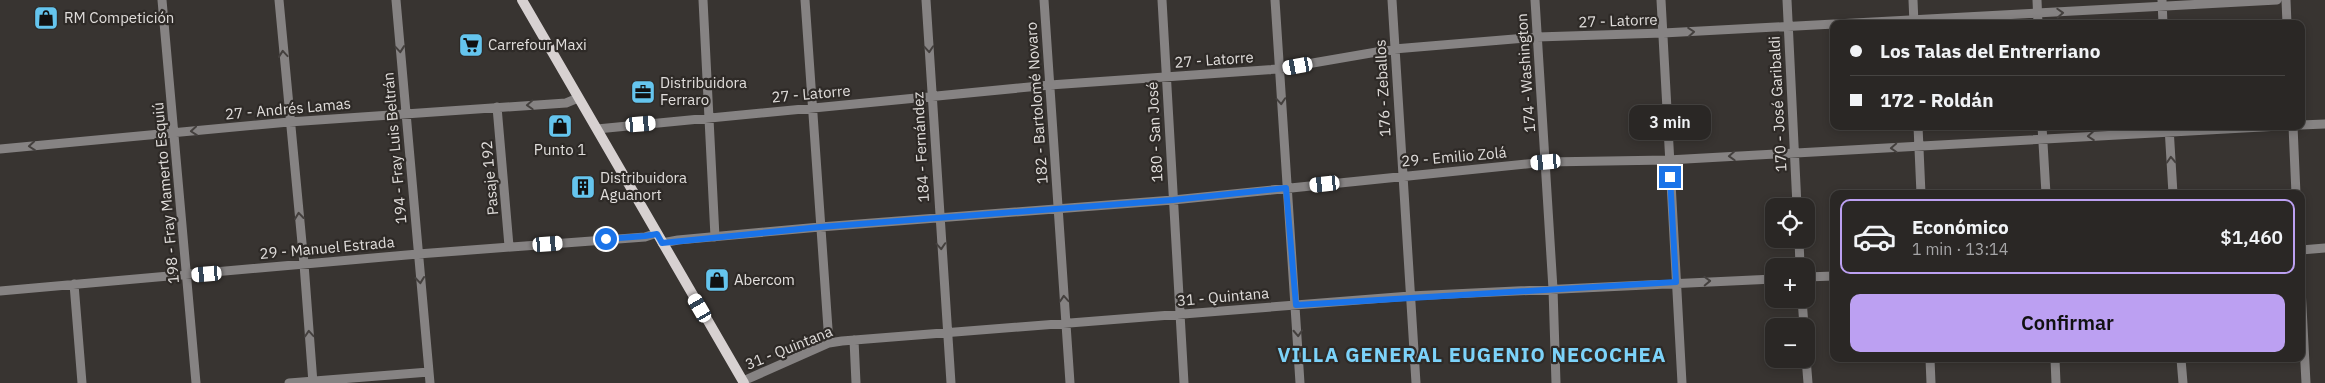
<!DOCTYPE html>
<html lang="es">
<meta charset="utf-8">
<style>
:root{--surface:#2a2725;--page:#363332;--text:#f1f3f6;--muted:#a5a5a7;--line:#464442;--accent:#bca0f2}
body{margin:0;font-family:"IBM Plex Sans",sans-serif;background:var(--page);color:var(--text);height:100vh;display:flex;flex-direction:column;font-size:19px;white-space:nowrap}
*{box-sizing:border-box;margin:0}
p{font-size:16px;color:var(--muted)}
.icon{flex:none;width:28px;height:28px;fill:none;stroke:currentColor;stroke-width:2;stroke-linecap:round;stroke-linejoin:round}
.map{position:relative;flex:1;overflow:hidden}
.details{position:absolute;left:1830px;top:190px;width:475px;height:172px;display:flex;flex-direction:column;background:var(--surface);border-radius:10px;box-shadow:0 2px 8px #0003,0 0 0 1px var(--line)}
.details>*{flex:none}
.guide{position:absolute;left:1830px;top:20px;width:475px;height:110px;border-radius:10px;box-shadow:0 2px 8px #0003,0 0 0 1px var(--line);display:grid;align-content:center;height:110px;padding:0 20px;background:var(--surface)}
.controls{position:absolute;left:1765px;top:198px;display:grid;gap:10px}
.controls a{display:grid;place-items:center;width:50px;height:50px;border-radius:10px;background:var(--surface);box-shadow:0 2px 8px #0003,0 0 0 1px var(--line);font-size:25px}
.end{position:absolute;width:22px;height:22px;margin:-11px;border:6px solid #1a73e8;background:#fff;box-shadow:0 0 0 2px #fff}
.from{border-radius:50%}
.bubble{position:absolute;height:35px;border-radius:10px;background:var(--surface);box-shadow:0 2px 8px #0003,0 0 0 1px var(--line);font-size:16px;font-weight:600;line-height:35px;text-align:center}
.car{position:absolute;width:15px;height:30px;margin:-15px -8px;border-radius:6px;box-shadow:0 0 4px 1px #0007;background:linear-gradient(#fff 24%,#345 0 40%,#fff 0 76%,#345 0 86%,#fff 0)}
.guide b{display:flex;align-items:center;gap:18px;height:48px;font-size:19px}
.guide b+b{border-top:1px solid var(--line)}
.guide i{width:12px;height:12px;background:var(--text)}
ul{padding:9px 0 0;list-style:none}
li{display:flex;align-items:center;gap:15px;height:75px;margin:0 10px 8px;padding:0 10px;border:2px solid var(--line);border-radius:10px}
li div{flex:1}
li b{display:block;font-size:19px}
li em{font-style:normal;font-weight:600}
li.current{border-color:var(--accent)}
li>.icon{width:45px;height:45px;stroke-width:1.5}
.cta{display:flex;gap:10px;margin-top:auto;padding:10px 20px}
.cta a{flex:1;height:58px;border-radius:10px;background:var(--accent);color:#111;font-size:20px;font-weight:600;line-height:58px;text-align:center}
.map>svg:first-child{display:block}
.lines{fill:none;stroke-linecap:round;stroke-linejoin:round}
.minor{stroke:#868383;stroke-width:9}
.major{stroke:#d7d1d1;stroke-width:10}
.oneway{stroke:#44403e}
.route{stroke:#1a73e8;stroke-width:6}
.labels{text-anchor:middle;stroke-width:4.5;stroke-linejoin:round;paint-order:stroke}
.poi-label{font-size:15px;fill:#e0dddb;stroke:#2e2a27;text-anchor:start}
.street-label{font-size:15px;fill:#e0dddb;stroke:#2e2a27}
.district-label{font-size:20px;font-weight:bold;letter-spacing:1px;fill:#7cd3fa;stroke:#2e2a27}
</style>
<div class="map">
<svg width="2325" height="383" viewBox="0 0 2325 383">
<rect width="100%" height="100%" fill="#383431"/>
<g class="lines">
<!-- minor -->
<path class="minor" d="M162,0L196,383
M279,0L304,264L313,383
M396,0L430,383
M703,0L715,237
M805,0L829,343
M926,0L951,383
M1044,0L1070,383
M1162,0L1184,383
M1275,0L1300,383
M1392,0L1416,383
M1535,0L1553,289L1556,383
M1661,0L1682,383
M1787,0L1797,206
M1913,0L1914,24
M2037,0L2038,24
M2162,0L2163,24
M2286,0L2287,24
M1836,24L2277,0
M497,107L509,246
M2301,125L2325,124
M1918,126L1921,194
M2042,126L2046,194
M2293,126L2296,194
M2169,127L2173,194
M597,129L1050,85L1278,69L1394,49L1537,37L1663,33L1834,24
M0,149L289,122L566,103L578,98
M1799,239L1800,266
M662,243L678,240L820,227L1173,200L1546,162L1668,160L2280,126
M2301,250L2325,248
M1806,277L1834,276
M74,284L82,383
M2301,288L2306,383
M0,291L418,254L645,237L657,233
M1802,299L1804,326
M854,340L856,383
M1806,358L1808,383
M1930,359L1931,383
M2055,359L2056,383
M2181,359L2183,383
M743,381L829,343L842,341L1410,296L1774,279
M289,383L429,372"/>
<!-- major -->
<path class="major" d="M522,0L744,383"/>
</g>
<!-- one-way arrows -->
<defs><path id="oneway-chevron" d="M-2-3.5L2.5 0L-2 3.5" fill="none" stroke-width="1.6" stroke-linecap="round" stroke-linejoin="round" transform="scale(1.25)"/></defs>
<g class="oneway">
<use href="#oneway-chevron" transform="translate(2060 13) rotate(-3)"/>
<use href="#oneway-chevron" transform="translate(1691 32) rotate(-4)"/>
<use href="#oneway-chevron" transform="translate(400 49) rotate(85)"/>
<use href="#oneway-chevron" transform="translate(929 49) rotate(86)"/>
<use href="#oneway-chevron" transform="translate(283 54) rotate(-95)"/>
<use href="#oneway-chevron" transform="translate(1281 101) rotate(86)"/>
<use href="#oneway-chevron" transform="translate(530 105) rotate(177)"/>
<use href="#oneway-chevron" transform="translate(194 131) rotate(175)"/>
<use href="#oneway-chevron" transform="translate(2091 136) rotate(176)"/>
<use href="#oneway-chevron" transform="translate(32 146) rotate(175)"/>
<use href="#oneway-chevron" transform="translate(1894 148) rotate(177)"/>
<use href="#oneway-chevron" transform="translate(1732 156) rotate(177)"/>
<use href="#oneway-chevron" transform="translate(2171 160) rotate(-93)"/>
<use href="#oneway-chevron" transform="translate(299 216) rotate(-96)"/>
<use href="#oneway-chevron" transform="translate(941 246) rotate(86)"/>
<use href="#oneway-chevron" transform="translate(420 280) rotate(84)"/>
<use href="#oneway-chevron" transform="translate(1707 281) rotate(-2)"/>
<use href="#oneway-chevron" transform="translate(1064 299) rotate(-94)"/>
<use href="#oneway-chevron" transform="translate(1298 333) rotate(87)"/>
<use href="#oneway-chevron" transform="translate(309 334) rotate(-94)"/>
</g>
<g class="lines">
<!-- route -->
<path class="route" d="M606,239L645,236L657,234L662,243L820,227L1173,200L1286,188L1296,305L1676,282L1670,177"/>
</g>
<!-- icons -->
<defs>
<symbol id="shop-square" viewBox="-11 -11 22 22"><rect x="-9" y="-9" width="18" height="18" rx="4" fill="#65c5ee" stroke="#2e2a27"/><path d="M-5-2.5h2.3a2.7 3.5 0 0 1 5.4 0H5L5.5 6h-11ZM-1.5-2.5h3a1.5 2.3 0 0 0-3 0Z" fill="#111"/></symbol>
<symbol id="supermarket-square" viewBox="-11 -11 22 22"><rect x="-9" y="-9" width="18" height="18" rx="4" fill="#65c5ee" stroke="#2e2a27"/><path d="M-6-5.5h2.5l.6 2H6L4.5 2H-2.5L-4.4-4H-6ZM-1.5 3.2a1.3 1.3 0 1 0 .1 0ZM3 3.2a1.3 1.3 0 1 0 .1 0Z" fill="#111"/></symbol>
<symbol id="office-square" viewBox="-11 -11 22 22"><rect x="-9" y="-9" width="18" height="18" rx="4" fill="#65c5ee" stroke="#2e2a27"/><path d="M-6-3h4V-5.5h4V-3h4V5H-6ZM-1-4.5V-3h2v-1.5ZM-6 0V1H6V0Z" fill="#111"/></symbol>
<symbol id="building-square" viewBox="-11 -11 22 22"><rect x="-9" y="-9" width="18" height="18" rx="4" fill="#65c5ee" stroke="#2e2a27"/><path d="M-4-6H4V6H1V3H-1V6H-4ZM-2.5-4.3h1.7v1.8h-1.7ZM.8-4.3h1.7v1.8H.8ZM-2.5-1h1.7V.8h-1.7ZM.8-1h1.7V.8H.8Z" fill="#111"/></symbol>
</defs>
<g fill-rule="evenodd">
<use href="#shop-square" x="32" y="4" width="28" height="28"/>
<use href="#supermarket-square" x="457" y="31" width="28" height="28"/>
<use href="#office-square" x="629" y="78" width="28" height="28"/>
<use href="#shop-square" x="546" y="112" width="28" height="28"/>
<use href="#building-square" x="569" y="173" width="28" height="28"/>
<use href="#shop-square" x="703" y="266" width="28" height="28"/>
</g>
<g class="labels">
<!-- poi labels -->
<g class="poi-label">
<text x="64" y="23">RM Competición</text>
<text x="488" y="50">Carrefour Maxi</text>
<text x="660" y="88">Distribuidora<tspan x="660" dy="17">Ferraro</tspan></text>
<text x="560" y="155" text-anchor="middle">Punto 1</text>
<text x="600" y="183">Distribuidora<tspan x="600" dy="17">Aguanort</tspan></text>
<text x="734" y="285">Abercom</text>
</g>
<!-- street labels -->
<g class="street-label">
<text transform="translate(1618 21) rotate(-2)" y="5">27 - Latorre</text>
<text transform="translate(1214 60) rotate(-4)" y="5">27 - Latorre</text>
<text transform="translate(1526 73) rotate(-94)" y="5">174 - Washington</text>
<text transform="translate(1383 88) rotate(-93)" y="5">176 - Zeballos</text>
<text transform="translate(811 94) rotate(-5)" y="5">27 - Latorre</text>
<text transform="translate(1037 103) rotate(-94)" y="5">182 - Bartolomé Novaro</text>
<text transform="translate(1778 104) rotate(-93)" y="5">170 - José Garibaldi</text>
<text transform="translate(288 109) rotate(-5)" y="5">27 - Andrés Lamas</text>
<text transform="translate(1155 132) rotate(-93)" y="5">180 - San José</text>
<text transform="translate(921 147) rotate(-93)" y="5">184 - Fernández</text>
<text transform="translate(395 148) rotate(-95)" y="5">194 - Fray Luis Beltrán</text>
<text transform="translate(1454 157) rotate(-5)" y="5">29 - Emilio Zolá</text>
<text transform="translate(490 178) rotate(-95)" y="5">Pasaje 192</text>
<text transform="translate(166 193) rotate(-95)" y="5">198 - Fray Mamerto Esquiú</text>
<text transform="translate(327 248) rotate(-5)" y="5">29 - Manuel Estrada</text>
<text transform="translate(1223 297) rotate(-5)" y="5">31 - Quintana</text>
<text transform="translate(789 348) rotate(-22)" y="5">31 - Quintana</text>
</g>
<!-- district labels -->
<g class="district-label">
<text x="1472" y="362">VILLA GENERAL EUGENIO NECOCHEA</text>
</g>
</g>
</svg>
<div class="controls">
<a><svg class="icon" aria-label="locate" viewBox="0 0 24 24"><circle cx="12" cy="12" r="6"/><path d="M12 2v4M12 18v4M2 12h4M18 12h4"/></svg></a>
<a>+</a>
<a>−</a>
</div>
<i class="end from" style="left:606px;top:239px"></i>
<i class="end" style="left:1670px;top:177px"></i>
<div class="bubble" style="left:1629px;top:105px;width:82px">3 min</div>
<i class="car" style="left:1298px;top:66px;rotate:260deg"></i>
<i class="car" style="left:641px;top:124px;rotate:85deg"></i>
<i class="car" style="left:1546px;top:162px;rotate:265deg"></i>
<i class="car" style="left:1325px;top:184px;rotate:264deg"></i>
<i class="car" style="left:548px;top:244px;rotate:86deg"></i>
<i class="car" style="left:207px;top:274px;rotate:265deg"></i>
<i class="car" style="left:700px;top:308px;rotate:330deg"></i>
<div class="guide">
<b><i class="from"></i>Los Talas del Entrerriano</b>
<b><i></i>172 - Roldán</b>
</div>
<section class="details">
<ul>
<li class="current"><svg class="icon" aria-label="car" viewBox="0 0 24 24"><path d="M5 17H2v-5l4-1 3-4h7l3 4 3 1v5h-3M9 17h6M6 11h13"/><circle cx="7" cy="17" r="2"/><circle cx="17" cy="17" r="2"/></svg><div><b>Económico</b><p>1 min · 13:14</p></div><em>$1,460</em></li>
</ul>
<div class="cta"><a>Confirmar</a></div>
</section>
</div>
